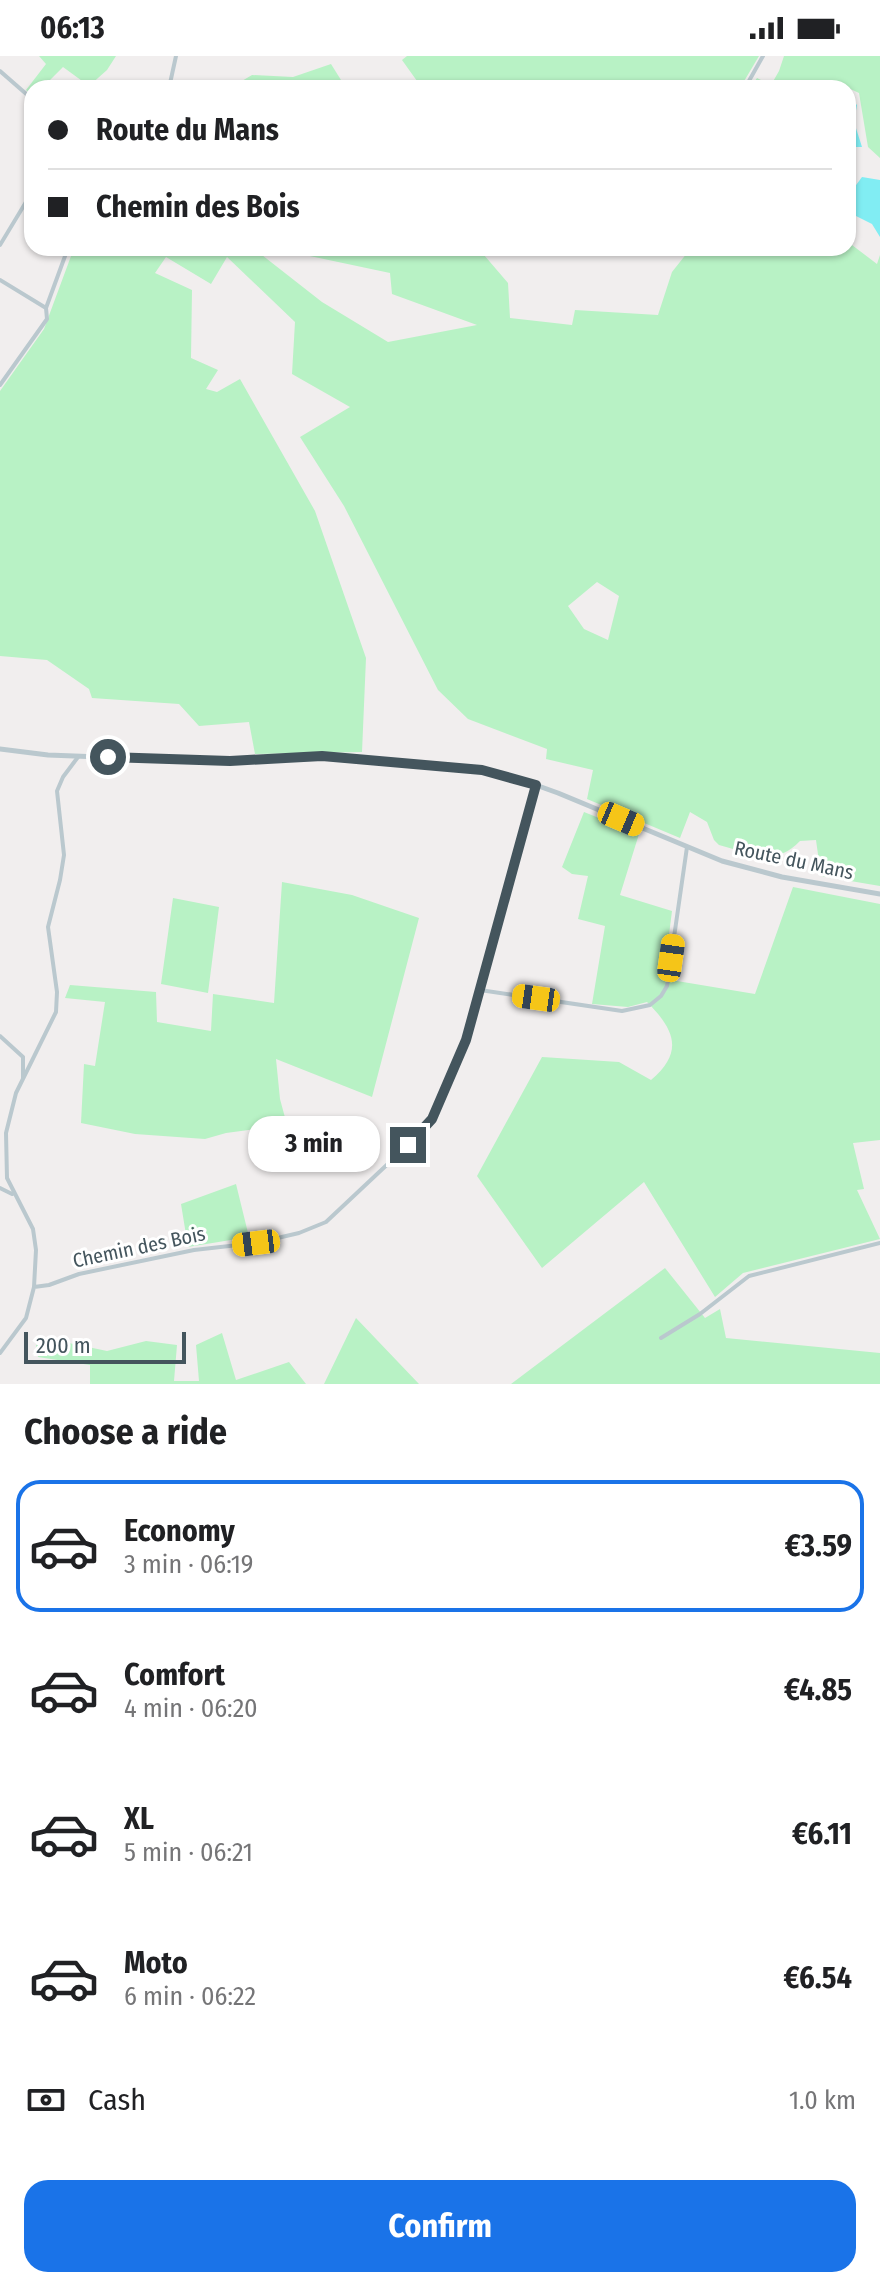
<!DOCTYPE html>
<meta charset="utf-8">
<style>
:root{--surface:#fff;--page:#f2f2f2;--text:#202124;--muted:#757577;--line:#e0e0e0;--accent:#1a73e8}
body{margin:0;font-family:"Fira Sans Condensed",sans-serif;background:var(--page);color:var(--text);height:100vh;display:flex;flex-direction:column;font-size:30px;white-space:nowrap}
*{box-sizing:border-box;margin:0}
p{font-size:26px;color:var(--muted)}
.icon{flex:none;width:44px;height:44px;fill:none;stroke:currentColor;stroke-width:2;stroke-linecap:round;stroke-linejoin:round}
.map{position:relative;height:1328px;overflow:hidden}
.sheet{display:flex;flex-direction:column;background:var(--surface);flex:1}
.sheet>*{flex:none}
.guide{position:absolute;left:24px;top:24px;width:832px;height:176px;border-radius:24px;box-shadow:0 2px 6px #0004;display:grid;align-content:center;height:176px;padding:0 24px;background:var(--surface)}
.scale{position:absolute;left:24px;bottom:20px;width:162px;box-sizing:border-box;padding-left:8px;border:4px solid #44555d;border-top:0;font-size:22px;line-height:28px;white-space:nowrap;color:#44555d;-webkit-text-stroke:6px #fff;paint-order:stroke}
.end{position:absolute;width:36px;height:36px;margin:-18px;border:10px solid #44555d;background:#fff;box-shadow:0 0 0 4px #fff}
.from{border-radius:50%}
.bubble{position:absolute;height:56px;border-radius:24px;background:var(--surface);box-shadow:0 2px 6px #0004;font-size:26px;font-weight:700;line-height:56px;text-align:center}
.car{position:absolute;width:24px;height:48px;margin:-24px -12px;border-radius:10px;box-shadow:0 0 6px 2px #0007;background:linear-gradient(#f5c518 24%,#345 0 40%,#f5c518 0 76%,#345 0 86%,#f5c518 0)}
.guide b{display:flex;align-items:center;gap:28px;height:76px;font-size:30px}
.guide b+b{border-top:2px solid var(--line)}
.guide i{width:20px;height:20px;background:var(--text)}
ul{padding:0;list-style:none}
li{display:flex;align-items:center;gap:24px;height:132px;margin:0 16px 12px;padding:0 8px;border:4px solid transparent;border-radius:24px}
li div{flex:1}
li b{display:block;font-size:30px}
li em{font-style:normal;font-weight:700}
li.current{border-color:var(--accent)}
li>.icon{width:72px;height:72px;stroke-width:1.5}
h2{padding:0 24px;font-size:36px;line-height:96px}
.pay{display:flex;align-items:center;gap:20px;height:88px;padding:0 24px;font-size:30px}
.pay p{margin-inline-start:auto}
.cta{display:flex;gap:16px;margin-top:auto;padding:16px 24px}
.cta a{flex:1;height:92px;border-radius:24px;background:var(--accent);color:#fff;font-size:32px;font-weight:700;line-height:92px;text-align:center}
.status{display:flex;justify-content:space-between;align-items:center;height:56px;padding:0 40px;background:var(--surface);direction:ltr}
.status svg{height:22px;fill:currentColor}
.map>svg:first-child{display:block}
.green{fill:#b8f2c5;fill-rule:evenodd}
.water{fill:#81edf3}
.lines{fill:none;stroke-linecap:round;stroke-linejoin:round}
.minor{stroke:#bac8ce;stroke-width:4}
.tertiary{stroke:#bac8ce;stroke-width:5}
.route{stroke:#44555d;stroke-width:10}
.labels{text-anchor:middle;stroke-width:6;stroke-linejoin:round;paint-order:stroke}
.street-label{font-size:20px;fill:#44555d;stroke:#fff}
</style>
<div class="status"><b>06:13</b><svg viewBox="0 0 49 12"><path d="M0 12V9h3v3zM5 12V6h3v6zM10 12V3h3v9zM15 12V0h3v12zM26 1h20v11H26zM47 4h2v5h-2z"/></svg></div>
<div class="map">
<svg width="880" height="1328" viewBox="0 0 880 1328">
<rect width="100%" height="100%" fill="#f1eeee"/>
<!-- green -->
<path class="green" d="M39,0H116L107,14L89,30L63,11L48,26L45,24L37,32H32L31,38L26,34L46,8Z
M407,0H759L740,32H422L402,4Z
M784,0H880V102L868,91L859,37L846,31L750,32L757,22L771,29L779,15Z
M331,8L346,32H230L252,19L293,21Z
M848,186L877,208L880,199V830L821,820L816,784L800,785C774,812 751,797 719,789L714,784L707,766L690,756L680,782L587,743L593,714L546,703L547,693L468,663L438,634L344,450L300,381L350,351L292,318L295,266L227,201L211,228L166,201L155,217L192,234L191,302L218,314L206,333L217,336L240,323L315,455L366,602L362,696L255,698L249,666L199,670L179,648L92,642L89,633L47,604L0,600V335L44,273L74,192H253L322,246L388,286L477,269L392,238L390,217L272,192H478L508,227L510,262L572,269L575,254L658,259L672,216L691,192H718L727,198L732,192H848ZM597,526L619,540L608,584L584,573L568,550Z
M584,756L639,778L620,839L672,855L664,918L677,925L755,938L793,831L880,848V1084L853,1087L864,1133L857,1134L880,1183L743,1217L715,1241L644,1126L542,1212L477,1120L542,1001L619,1006L651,1024C684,996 675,974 647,946L628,951L592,948L605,870L578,863L588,820L572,818L562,811Z
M282,826L352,839L419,862L372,1041L276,1003L280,1043L287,1069L226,1077L205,1083L135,1078L81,1067L84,1008L95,1010L105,946L65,942L70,929L156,936L157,966L211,975L213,938L274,947Z
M173,842L219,851L208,937L161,928Z
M236,1128L249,1181L188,1191L181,1148Z
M665,1212L705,1262L720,1253L726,1282L880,1297V1328H511Z
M356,1262L419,1328H324Z
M222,1277L236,1324L289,1306L306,1328H90V1309L38,1301L36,1289L69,1287L107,1295L146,1285L177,1289L174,1325H199L196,1289Z"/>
<!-- water -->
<path class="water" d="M848,41L857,49L854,66L862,91H856L848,81Z
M862,121L880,124V181L872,168L848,156V140Z"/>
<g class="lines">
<!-- minor -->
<path class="minor" d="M0,15L32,43
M169,32L176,0
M745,32L763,0
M0,189L32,136
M0,224L46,252
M0,329L47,263L46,252L68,192
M480,934L622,955L650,949L661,940L667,930L687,791
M0,980L23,1001
M23,1001V1022
M0,1132L12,1138
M34,1231L49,1229L79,1218L194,1194L256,1187L299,1177L326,1166L408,1089L432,1063L466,984L536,729
M661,1282L700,1258L749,1220L880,1187
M0,1297L26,1262L34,1231L36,1194L33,1173L7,1122L6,1077L16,1037L56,956L57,936L48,871L60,824L64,799L57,735L63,721L78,701"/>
<!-- tertiary -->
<path class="tertiary" d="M0,693L48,699L205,705L322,700L482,714L519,723L558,737L722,805L782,821L880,838"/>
</g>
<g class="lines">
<!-- route -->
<path class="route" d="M108,701L230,705L322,700L482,714L536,729L466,984L432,1063L408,1089"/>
</g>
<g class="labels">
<!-- street labels -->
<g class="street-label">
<text transform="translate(794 804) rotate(12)" y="7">Route du Mans</text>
<text transform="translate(139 1191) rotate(-12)" y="7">Chemin des Bois</text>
</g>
</g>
</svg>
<div class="scale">200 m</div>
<i class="end from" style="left:108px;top:701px"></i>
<i class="end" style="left:408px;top:1089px"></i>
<div class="bubble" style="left:248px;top:1060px;width:132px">3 min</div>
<i class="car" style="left:621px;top:763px;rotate:113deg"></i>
<i class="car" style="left:671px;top:902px;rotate:8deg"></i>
<i class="car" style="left:536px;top:942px;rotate:278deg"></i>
<i class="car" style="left:256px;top:1187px;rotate:263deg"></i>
<div class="guide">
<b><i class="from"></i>Route du Mans</b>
<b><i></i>Chemin des Bois</b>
</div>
</div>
<section class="sheet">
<h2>Choose a ride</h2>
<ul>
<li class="current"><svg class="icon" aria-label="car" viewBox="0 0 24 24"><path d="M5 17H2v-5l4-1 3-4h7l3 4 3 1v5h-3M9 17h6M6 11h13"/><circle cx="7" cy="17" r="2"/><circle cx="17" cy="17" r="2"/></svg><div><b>Economy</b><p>3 min · 06:19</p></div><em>€3.59</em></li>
<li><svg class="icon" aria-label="car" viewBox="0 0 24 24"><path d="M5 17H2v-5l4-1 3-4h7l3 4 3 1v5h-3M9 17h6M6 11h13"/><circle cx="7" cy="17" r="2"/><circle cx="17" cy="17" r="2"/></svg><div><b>Comfort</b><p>4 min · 06:20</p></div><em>€4.85</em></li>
<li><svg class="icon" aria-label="car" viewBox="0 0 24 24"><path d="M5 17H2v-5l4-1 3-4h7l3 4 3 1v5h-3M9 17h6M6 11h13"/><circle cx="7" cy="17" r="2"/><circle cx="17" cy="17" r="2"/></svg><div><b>XL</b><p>5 min · 06:21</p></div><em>€6.11</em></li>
<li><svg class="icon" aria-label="car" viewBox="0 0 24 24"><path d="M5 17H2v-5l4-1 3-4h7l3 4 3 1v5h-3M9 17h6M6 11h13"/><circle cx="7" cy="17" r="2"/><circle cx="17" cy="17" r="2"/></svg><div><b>Moto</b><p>6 min · 06:22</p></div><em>€6.54</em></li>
</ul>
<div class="pay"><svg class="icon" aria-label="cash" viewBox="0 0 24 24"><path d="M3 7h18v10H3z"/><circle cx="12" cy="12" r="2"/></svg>Cash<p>1.0 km</p></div>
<div class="cta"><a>Confirm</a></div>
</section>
